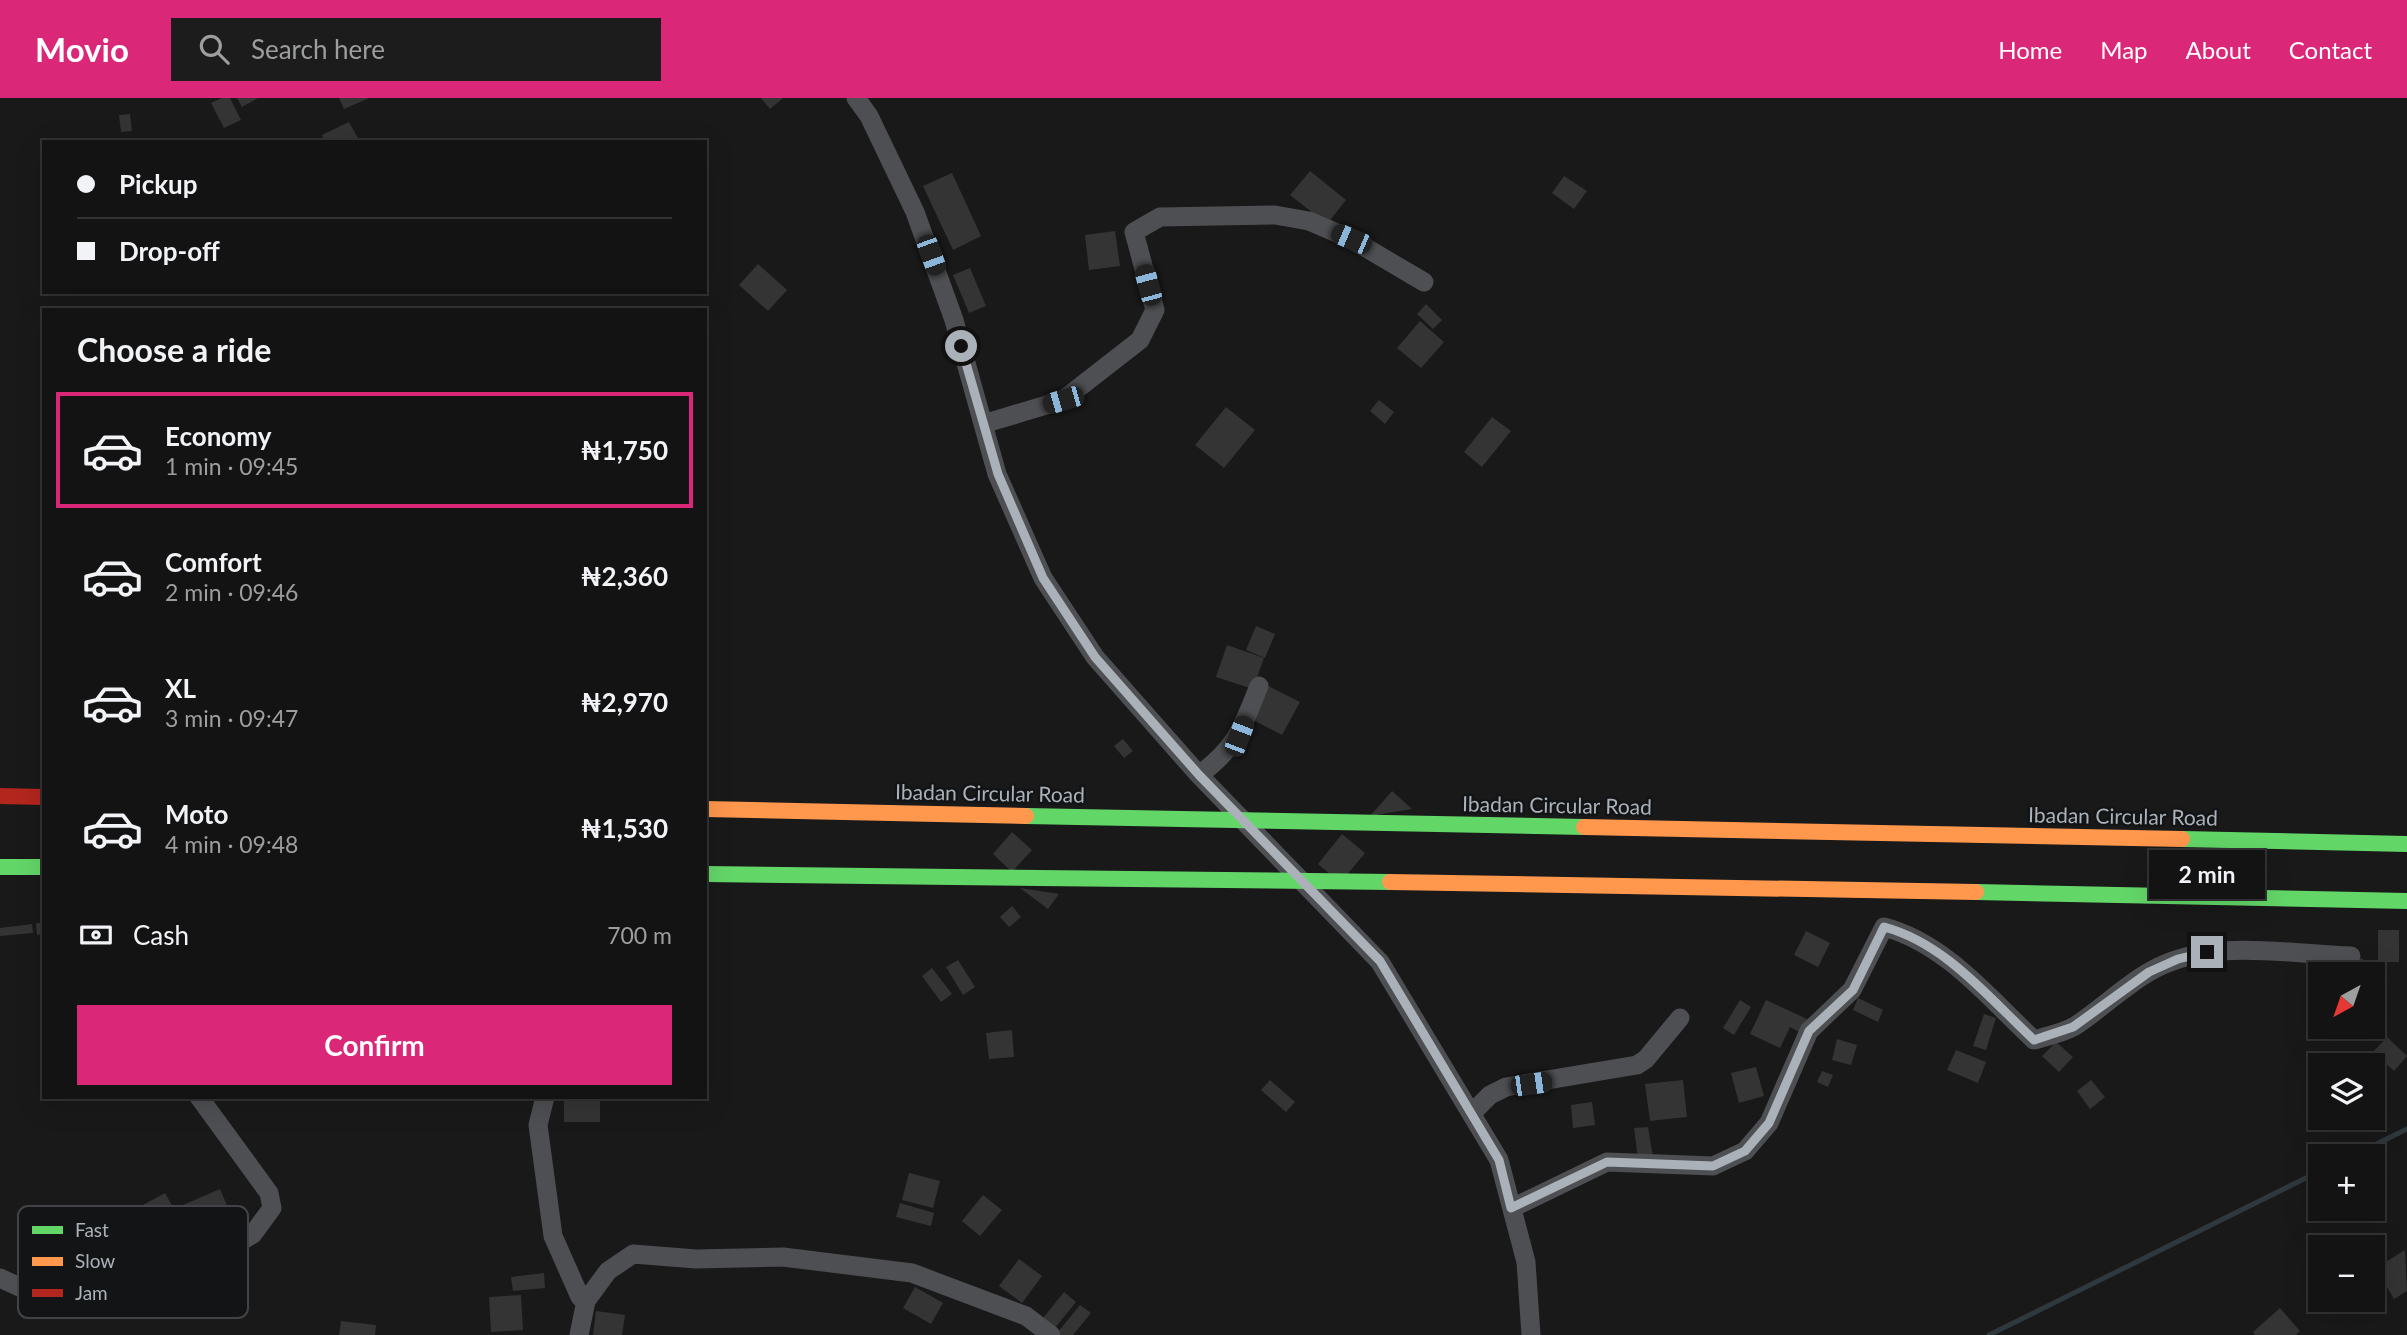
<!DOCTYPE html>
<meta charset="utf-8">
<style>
:root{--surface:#131313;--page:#1c1c1c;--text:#f1f3f6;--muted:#9d9ea0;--line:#323233;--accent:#db2777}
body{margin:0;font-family:Lato,sans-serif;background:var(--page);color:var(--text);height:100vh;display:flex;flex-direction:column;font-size:26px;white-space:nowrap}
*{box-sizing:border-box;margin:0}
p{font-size:23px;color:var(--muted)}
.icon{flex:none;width:38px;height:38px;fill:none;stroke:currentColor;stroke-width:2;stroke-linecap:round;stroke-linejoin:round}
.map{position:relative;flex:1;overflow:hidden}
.drawer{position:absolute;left:42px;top:210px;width:665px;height:791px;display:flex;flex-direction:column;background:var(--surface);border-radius:0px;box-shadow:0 7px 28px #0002,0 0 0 2px var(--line)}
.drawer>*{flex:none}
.top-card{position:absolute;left:42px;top:42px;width:665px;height:154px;border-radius:0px;box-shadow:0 7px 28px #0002,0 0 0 2px var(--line);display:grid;align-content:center;height:154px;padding:0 35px;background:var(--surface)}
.needle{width:46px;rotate:220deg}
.buttons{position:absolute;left:2308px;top:864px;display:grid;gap:14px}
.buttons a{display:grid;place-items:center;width:77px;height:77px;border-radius:0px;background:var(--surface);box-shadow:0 7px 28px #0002,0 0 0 2px var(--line);font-size:35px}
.end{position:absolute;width:32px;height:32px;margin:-16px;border:9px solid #abb1b9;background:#111;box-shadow:0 0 0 4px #111}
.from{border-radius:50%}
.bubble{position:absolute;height:49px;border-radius:0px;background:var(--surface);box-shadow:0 7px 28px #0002,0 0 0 2px var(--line);font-size:23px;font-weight:700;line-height:49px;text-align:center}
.car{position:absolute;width:21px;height:42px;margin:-21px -10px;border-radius:9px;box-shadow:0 0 5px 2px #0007;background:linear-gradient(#222 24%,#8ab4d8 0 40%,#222 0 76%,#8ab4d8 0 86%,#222 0)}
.top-card b{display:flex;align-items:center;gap:24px;height:66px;font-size:26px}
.top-card b+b{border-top:2px solid var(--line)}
.top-card i{width:18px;height:18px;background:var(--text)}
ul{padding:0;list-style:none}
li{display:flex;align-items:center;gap:21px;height:116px;margin:0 14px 10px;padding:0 21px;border:4px solid transparent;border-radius:0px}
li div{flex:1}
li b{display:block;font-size:26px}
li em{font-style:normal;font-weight:700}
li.active{border-color:var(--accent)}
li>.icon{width:63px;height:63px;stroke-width:1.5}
h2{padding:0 35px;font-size:32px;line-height:84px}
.pay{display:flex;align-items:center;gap:18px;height:77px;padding:0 35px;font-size:26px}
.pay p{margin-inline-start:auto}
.button{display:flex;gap:14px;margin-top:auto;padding:14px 35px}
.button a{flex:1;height:80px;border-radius:0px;background:var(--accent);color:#fff;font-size:28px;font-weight:700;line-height:80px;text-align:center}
header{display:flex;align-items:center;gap:42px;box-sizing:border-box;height:98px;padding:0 35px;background:var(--accent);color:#fff}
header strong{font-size:33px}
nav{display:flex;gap:38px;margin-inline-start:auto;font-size:24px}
.search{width:490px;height:63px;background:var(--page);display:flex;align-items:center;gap:18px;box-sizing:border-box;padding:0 24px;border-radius:0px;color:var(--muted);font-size:26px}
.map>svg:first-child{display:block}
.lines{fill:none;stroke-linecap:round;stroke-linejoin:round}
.stream{stroke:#2f383c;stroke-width:5}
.building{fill:#343434}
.street{stroke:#4e4f52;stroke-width:19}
.fast{stroke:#63d668;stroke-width:16}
.slow{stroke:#ff974d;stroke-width:16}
.jam{stroke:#b3261e;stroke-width:16}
.route{stroke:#abb1b9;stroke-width:9}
.labels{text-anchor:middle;stroke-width:5;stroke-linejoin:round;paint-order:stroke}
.street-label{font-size:21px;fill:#abb1b9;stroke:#131416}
.key{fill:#131416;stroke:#414347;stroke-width:2}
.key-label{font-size:19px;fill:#abb1b9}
</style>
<header>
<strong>Movio</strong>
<div class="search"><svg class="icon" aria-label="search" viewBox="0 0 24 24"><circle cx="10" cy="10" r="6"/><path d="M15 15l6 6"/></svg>Search here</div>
<nav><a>Home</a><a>Map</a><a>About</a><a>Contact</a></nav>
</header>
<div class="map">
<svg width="2407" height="1237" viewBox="0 0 2407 1237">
<rect width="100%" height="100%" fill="#191919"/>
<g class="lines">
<!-- stream -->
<path class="stream" d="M2350,1059L2407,1031
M1989,1237L2320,1073"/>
</g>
<!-- building -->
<path class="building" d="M222,0H230L241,22L224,30L211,5Z
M237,0H258L242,9Z
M339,0H369L344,11Z
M761,0H783L770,11Z
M130,16L132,33L121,34L119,17Z
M349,24L360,44H325L322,37Z
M1310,73L1346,102L1327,126L1290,97Z
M952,75L981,138L953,152L923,88Z
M1564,78L1587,93L1574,111L1552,95Z
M1115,133L1120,168L1089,172L1085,137Z
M758,166L787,192L768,213L739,187Z
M970,170L986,208L969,215L953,177Z
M1426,206L1442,222L1433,231L1417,216Z
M1420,223L1444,244L1421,270L1397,250Z
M1379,302L1394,314L1385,326L1370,313Z
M1226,309L1255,332L1224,370L1195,347Z
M1492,319L1511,333L1482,369L1464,354Z
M1256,528L1275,536L1265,560L1246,552Z
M1227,547L1264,560L1253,591L1216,579Z
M1268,588L1300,604L1282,637L1251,621Z
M1123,641L1133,653L1124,660L1114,648Z
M1392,693L1412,711L1370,718Z
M1012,734L1032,752L1012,774L993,756Z
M1342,736L1365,755L1340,785L1318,766Z
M1020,790L1059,796L1048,811Z
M1012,808L1021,819L1009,829L1000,819Z
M36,825H44V836L37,837Z
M32,826L33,835L0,838V830Z
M2378,832H2399V864H2378Z
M1806,833L1830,845L1818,869L1794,857Z
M2361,860L2370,867L2361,877L2353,870Z
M958,862L975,889L963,897L946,869Z
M932,870L952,896L941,904L922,878Z
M1858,900L1883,912L1878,924L1853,912Z
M1740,902L1751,909L1734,937L1723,930Z
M1766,902L1807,921L1801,935L1790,929L1780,950L1750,936Z
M1984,916L1996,920L1986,952L1973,948Z
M1012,932L1014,959L989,961L986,935Z
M2387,939L2407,958L2394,973L2373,954Z
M1837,941L1857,947L1851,967L1832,962Z
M2056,944L2073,959L2059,974L2042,958Z
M1956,952L1986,964L1978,985L1947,972Z
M1756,969L1764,998L1739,1005L1731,975Z
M1822,973L1833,977L1828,989L1817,984Z
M1270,982L1295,1004L1286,1014L1261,992Z
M1683,982L1687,1019L1650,1023L1645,986Z
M2091,982L2105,999L2090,1011L2077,993Z
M564,999H600V1024H564Z
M1592,1004L1595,1027L1573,1030L1571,1007Z
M1648,1029L1653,1059L1638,1061L1634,1030Z
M909,1075L940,1083L933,1110L902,1102Z
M220,1091L229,1112L185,1131L176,1110Z
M165,1095L196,1150L160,1170L148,1147L161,1139L143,1107Z
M983,1097L1002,1112L980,1138L962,1123Z
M900,1105L934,1115L931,1128L896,1119Z
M2405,1152L2407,1193L2394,1201L2376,1170Z
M1019,1161L1042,1178L1022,1205L999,1188Z
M544,1175L545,1190L513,1193L511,1179Z
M915,1189L943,1205L931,1226L903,1210Z
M1064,1194L1076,1204L1055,1230L1043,1220Z
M521,1197L523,1232L491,1234L489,1199Z
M1080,1207L1091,1215L1073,1237H1062L1058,1234Z
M2280,1210L2300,1233L2296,1237H2255L2253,1234Z
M596,1213L625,1217L622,1237H593Z
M341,1223L376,1227L375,1237H339Z"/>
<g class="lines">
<!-- street -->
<path class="street" d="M856,0L869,18L915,114L954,222L997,376L1043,480L1095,559L1199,677L1380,864L1499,1062L1526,1164L1531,1237
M983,326L1063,302L1140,242L1155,212L1134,134L1160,119L1275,117L1309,123L1351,141L1424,184
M1199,677C1237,649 1242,630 1259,588
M545,999L538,1027L553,1138L580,1199L586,1203
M1472,1015L1490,997L1506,989L1637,967L1646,961L1680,920
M1512,1110L1607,1064L1713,1068L1745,1053L1769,1025L1809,933L1852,892L1884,829C1945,845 1989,900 2034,942C2047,938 2063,935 2075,928C2101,911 2123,889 2149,874C2209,839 2285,856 2351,858
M0,1180L46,1201L122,1204L177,1182L253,1136L272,1110L269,1095L199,999
M579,1237L586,1203L608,1173L633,1156L696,1161L783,1159L912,1175L1026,1218L1051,1237"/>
<!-- fast -->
<path class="fast" d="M1026,718L1584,729
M2182,741L2407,746
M0,769H44
M705,776L1390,784
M1976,794L2407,803"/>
<!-- slow -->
<path class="slow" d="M705,711L1026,718
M1584,729L2182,741
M1390,784L1976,794"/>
<!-- jam -->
<path class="jam" d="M0,698L44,699"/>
</g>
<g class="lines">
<!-- route -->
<path class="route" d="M961,248L998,376L1043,480L1095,559L1199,677L1380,863L1499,1062L1511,1110L1607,1064L1713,1068L1745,1053L1769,1025L1809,933L1853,892L1884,829C1945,845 1989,900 2034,942L2073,929L2149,874L2178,861L2207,854"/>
</g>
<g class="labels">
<!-- street labels -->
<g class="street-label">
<text transform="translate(990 696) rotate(1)" y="7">Ibadan Circular Road</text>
<text transform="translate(1557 708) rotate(1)" y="7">Ibadan Circular Road</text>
<text transform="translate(2123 719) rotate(1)" y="7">Ibadan Circular Road</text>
</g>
</g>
<!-- legend -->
<rect x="18" y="1108" width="230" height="112" rx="10" class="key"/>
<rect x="32" y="1128" width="31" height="8" fill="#63d668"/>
<rect x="32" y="1159" width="31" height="9" fill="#ff974d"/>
<rect x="32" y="1191" width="31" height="8" fill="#b3261e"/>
<g class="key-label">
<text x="75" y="1139">Fast</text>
<text x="75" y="1170">Slow</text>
<text x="75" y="1202">Jam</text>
</g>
</svg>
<div class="buttons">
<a><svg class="needle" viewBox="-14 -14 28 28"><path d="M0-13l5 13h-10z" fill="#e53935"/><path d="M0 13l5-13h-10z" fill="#9d9ea0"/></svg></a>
<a><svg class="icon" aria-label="layers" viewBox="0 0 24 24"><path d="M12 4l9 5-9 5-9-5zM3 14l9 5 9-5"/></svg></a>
<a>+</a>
<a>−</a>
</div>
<i class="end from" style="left:961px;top:248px"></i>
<i class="end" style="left:2207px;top:854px"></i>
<div class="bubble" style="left:2149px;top:752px;width:116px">2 min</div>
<i class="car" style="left:1351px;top:141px;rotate:293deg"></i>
<i class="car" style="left:931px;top:157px;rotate:160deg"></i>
<i class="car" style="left:1148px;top:187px;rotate:345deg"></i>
<i class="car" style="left:1063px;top:302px;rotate:254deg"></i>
<i class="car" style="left:1239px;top:638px;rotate:21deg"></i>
<i class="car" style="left:1531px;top:986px;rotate:82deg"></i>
<div class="top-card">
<b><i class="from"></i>Pickup</b>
<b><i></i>Drop-off</b>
</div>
<section class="drawer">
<h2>Choose a ride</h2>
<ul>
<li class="active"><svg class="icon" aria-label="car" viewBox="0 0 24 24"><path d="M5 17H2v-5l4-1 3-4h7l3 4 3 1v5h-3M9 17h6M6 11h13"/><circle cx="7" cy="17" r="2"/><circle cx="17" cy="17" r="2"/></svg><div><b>Economy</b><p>1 min · 09:45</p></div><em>₦1,750</em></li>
<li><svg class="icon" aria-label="car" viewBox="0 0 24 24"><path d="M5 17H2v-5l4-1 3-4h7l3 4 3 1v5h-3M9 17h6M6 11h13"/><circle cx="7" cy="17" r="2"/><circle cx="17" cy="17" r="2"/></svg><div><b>Comfort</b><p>2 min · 09:46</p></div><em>₦2,360</em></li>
<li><svg class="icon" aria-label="car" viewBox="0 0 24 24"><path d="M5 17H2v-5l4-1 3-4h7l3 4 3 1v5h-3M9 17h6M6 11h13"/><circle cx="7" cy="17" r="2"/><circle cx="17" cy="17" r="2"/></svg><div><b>XL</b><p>3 min · 09:47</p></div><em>₦2,970</em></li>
<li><svg class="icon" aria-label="car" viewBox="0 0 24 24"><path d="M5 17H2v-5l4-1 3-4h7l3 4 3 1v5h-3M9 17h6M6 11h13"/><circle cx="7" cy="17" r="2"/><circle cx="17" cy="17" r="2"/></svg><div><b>Moto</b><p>4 min · 09:48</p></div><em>₦1,530</em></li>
</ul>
<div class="pay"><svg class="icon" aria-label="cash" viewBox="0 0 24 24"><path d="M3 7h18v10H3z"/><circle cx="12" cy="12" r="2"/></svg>Cash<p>700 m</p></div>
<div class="button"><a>Confirm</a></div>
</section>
</div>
